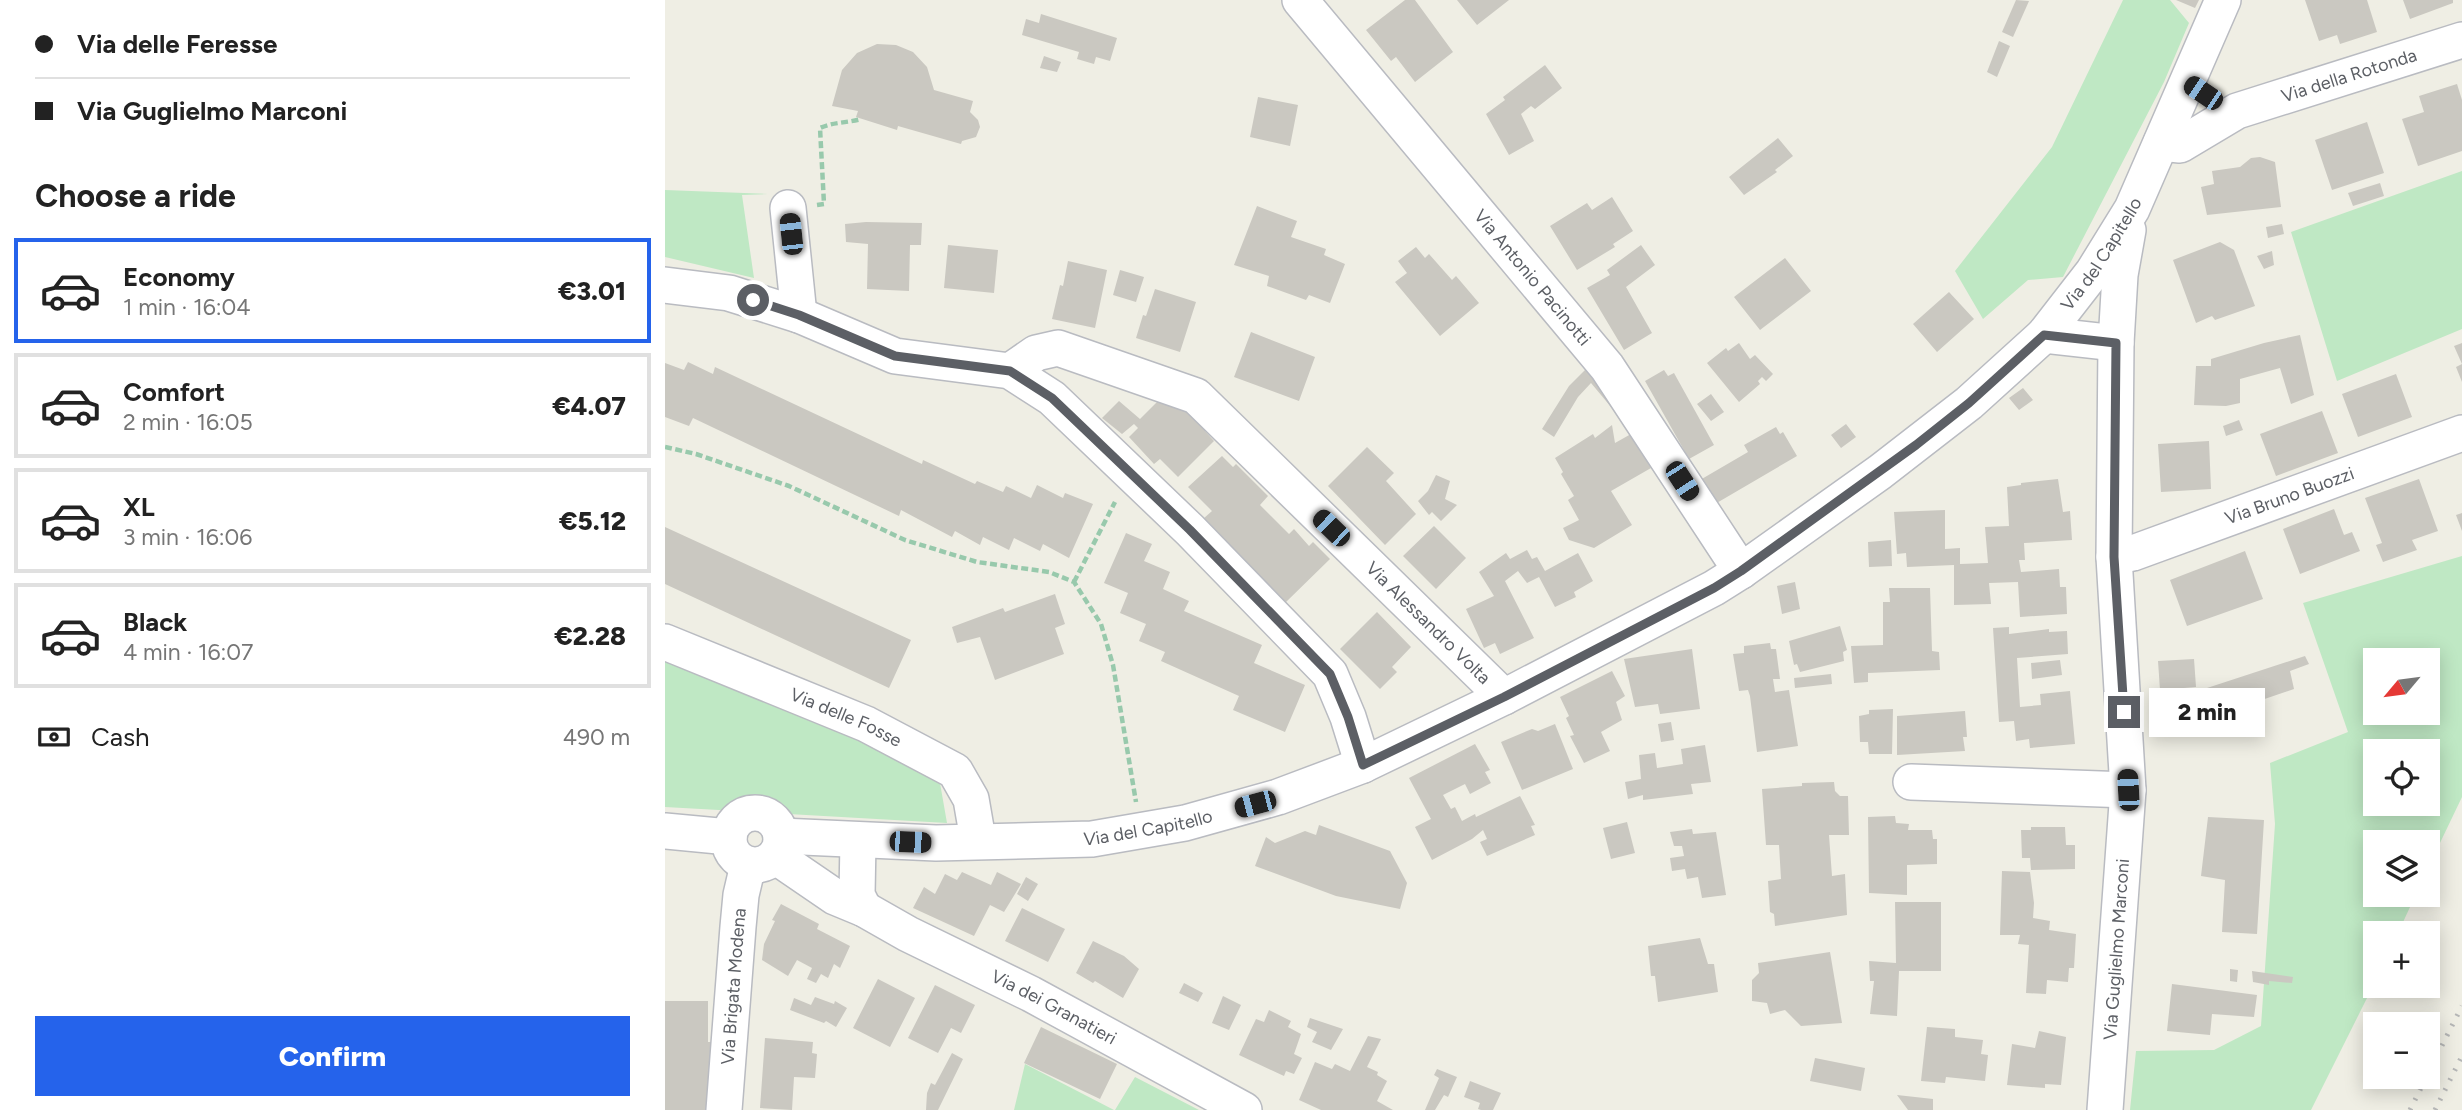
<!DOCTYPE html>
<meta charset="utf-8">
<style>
:root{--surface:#fff;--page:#f6f6f6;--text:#222;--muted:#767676;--line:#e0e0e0;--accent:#2563eb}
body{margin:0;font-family:Figtree,sans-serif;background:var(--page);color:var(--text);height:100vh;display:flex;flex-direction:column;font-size:26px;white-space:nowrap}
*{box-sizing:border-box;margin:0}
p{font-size:23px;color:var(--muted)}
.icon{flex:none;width:38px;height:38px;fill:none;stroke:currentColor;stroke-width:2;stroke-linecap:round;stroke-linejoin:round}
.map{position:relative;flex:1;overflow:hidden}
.sheet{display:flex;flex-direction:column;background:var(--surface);width:665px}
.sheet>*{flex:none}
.hud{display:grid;align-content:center;height:154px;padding:0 35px;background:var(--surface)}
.needle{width:46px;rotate:241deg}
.fabs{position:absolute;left:1698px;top:648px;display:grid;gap:14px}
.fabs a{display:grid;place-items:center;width:77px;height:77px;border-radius:0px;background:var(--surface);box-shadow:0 4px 18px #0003;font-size:35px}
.end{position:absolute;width:32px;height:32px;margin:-16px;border:9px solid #5c5f65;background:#fff;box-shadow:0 0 0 4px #fff}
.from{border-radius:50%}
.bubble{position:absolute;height:49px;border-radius:0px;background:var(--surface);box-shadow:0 4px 18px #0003;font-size:23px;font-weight:800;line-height:49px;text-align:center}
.car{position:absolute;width:21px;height:42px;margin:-21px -10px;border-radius:9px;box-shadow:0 0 5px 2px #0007;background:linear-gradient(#222 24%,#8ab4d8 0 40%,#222 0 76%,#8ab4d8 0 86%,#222 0)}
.hud b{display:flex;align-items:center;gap:24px;height:66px;font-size:26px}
.hud b+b{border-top:2px solid var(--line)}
.hud i{width:18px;height:18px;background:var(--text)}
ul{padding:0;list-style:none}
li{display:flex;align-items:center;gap:21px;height:105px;margin:0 14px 10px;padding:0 21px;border:4px solid var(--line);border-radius:0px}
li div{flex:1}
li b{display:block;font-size:26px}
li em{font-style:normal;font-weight:800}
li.on{border-color:var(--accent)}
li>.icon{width:63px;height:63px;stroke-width:1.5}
h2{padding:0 35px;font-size:32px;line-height:84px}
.pay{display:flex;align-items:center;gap:18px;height:77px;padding:0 35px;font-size:26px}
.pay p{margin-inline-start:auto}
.primary-button{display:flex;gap:14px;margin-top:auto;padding:14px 35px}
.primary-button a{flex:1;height:80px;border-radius:0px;background:var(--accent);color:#fff;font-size:28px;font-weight:800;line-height:80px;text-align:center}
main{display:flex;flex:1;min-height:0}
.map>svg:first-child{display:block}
.green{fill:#bfe8c4;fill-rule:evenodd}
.building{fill:#cac8c1}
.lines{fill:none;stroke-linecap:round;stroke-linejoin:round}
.minor-casing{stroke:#b9bbc1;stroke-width:38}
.path{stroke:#98c9ac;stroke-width:4.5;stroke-dasharray:7 3.5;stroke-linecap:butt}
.minor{stroke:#fff;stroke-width:35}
.rail{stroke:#b5b6b6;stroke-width:5;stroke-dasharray:2 9;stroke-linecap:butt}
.route{stroke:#5c5f65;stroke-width:9}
.labels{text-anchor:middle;stroke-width:5;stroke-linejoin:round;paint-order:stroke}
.street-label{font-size:18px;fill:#5c5f65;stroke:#fff}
</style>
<main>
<section class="sheet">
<div class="hud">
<b><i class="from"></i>Via delle Feresse</b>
<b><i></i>Via Guglielmo Marconi</b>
</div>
<h2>Choose a ride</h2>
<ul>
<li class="on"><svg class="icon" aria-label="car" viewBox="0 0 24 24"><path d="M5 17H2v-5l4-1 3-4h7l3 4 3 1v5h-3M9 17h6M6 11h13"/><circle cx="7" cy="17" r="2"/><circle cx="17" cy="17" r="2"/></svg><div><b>Economy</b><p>1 min · 16:04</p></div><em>€3.01</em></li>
<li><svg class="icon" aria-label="car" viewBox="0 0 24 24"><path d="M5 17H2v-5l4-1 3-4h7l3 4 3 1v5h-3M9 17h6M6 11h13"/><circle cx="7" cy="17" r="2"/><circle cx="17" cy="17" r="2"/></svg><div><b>Comfort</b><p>2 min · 16:05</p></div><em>€4.07</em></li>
<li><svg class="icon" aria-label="car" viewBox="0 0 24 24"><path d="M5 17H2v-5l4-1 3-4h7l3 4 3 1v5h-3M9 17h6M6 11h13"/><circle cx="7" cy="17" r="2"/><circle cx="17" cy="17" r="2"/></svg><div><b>XL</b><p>3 min · 16:06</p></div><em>€5.12</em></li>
<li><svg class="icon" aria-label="car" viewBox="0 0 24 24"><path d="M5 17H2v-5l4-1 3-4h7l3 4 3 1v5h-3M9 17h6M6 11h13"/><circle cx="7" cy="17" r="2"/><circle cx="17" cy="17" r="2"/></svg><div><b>Black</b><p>4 min · 16:07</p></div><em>€2.28</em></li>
</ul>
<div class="pay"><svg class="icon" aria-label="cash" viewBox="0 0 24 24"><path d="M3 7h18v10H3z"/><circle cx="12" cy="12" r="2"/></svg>Cash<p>490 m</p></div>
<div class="primary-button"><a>Confirm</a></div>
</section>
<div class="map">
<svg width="1797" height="1110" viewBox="0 0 1797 1110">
<rect width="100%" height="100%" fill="#efeee4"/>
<!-- green -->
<path class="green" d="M1458,0H1505L1524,23L1499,82L1398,277L1363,280L1318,319L1290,271L1387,147Z
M1797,171V329L1672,381L1626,232Z
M0,190L103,194L77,195L89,278L0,257Z
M1797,556V797L1762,870V842H1710V894H1751L1733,933H1710V982L1646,1110H1465L1471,1051L1549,1050L1596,1026L1610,824L1605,763L1683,732L1638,603ZM1710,660H1762V712H1710ZM1710,751H1762V803H1710Z
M0,657L239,756L275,783L282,823L0,807Z
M360,1064L449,1110H349Z
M470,1077L534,1110H450Z"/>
<!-- building -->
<path class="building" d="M740,0H750L788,52L750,82L731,57L726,61L701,30Z
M792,0H844L812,25Z
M1351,0L1364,1L1348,37L1337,32Z
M1511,0H1534L1530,8Z
M1640,0H1702L1712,32L1675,44L1672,35L1654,41Z
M1738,0H1788V3L1745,19Z
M376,14L452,38L445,61L431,57L429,64L412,59L414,52L357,35L361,19L374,23Z
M1334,41L1345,46L1332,77L1322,72Z
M212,44L231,45L248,52L262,67L269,90L308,101L305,112L313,120L315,127L311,137L297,141L296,144L233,126L232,130L191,117L193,111L167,106L177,70L192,53Z
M379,56L396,62L392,72L375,68Z
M880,65L897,88L870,109L866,106L856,114L869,141L844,155L821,114L840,100L838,97Z
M1792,84L1797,100V151L1753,166L1737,119L1759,112L1754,96Z
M593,97L633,105L625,146L585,137Z
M1702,122L1719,173L1667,190L1650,140Z
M1113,138L1128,156L1110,170L1112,172L1079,195L1064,177Z
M1595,157L1610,162L1616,207L1542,215L1536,187L1549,184L1547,171L1575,167L1586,158Z
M1715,183L1719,196L1688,206L1683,193Z
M947,197L968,231L948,244L950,247L912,270L885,226L922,203L927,210Z
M592,206L632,221L626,237L661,249L659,255L680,264L665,303L644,295L641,300L602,286L604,276L569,265Z
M201,222L257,223L256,245H245L244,291L202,289L203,244L181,242L180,224Z
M1617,224L1619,234L1603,238L1601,227Z
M1555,242L1569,250L1590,306L1550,320L1547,316L1531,323L1508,260Z
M283,245L333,250L329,293L279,288Z
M976,245L990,265L961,287L987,333L959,350L922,288L945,275L942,270Z
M751,247L760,258L764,254L787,280L791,276L814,303L775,336L730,282L742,273L733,261Z
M1607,251L1609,265L1599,269L1592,256Z
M1120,258L1146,291L1095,330L1069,297Z
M403,261L442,270L430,328L387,319L395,285L398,286Z
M455,270L479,277L471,302L448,295Z
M490,289L531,302L515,352L471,338L478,315L481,316Z
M1284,292L1309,319L1272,352L1248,324Z
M586,332L650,357L634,401L569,377Z
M1635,335L1649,395L1626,404L1615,368L1575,379V403L1561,406L1529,405L1531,366H1546V359L1599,343Z
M1074,343L1085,359L1090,355L1108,374L1101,381L1097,377L1093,381L1095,384L1074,402L1042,363L1061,348L1063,351Z
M1797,343V382L1791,367L1797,364L1789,346Z
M23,362L48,374L50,367L257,464L258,460L310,484L312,481L338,492L341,486L366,498L372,485L398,498L400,493L428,504L404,558L378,544L375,551L349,538L344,550L318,537L315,545L290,531L287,537L236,510L234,516L28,418L24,426L0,417V363L19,370Z
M925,365L951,413L926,383L913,397L889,437L877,429L904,386Z
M999,370L1003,376L1009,373L1049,445L1024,459L980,381Z
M1731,374L1747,417L1693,437L1677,394Z
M1358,388L1368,400L1354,410L1344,398Z
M501,393L514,401L543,430L540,431L549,441L513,477L495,459L489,464L464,437L473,428L469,424L457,434L437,418L454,401L475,419Z
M1046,394L1059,412L1046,421L1032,404Z
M1657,411L1673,453L1611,476L1595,434Z
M1574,420L1578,430L1561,436L1558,426Z
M1181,424L1191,437L1176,448L1166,435Z
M947,425L950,443L966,434L986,468L946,491L967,525L929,548L904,540L898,528L914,520L903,500L909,496L896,474L898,472L890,458L928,434L930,438Z
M1111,427L1115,434L1118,432L1132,456L1050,504L1035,480L1083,452L1079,445Z
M1544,441L1546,489L1496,492L1493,444Z
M702,447L729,473L721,481L751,514L720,545L663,486Z
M557,456L568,467L571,464L603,496L595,505L624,534L629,529L644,546L648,542L665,559L620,603L538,519L547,511L523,487Z
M771,475L785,481L780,499L792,505L776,521L767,512L764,515L753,501L763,491Z
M1393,479L1398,512L1405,511L1407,540L1359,543L1360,560H1354L1356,572L1394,569L1395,587H1401L1402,614L1355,617L1353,582L1324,583L1326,604L1289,605V565L1242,567L1241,553L1232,554L1229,512L1280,510V549L1295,548V564L1323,563L1320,527L1344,526L1342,487L1356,485V483Z
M1754,479L1773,531L1747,540L1752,550L1718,562L1711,545L1717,543L1700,498Z
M1669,509L1679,535L1687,532L1695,551L1635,574L1618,529Z
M1797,513V531L1791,515Z
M769,526L801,558L771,589L738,556Z
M0,527L246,640L224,688L0,584Z
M461,533L487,544L479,561L505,572L498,589L524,601L519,611L597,645L589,663L640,685L620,732L568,710L574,696L496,661L500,652L474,641L481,624L455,613L463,593L439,583Z
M1226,540L1227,566L1204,567L1203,542Z
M862,550L867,559L872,557L880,571L913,553L928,581L909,592L911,597L890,607L874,577L862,583L853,571L840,581L869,638L835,654L830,643L819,648L801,609L829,596L814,572L841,553L845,559Z
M1580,551L1598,599L1522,626L1505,580Z
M1130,582L1135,609L1117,614L1112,586Z
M1224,588H1265L1267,651L1274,652L1275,670L1203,673V682L1189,683L1186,646L1218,645V602H1225Z
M390,594L400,624L390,628L399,654L330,680L315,637L292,643L287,627L338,608L340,612Z
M712,612L746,647L727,667L732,672L715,689L675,649Z
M1175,626L1182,650L1178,652L1179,661L1135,672L1132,664L1129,665L1124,641Z
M1344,627V634L1384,629V632L1402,631L1403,654L1352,658L1355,707L1376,705L1375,694L1405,691L1410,744L1365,748L1364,739L1351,741L1349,721L1334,722L1328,628Z
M1105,643L1106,649H1111L1115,679H1108L1110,692L1124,690L1133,746L1092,752L1085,696L1083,690L1074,691L1068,654L1079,653V646Z
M1027,649L1035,709L995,714L993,704L970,707L959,659Z
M1640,656L1644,664L1625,671L1629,689L1582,705L1587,723L1557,733L1542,688Z
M1529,659L1531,687L1495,690L1493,661Z
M1395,660L1397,675L1367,679L1366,663Z
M947,671L960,696L951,702L957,720L936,732L945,751L919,763L905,736L909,735L901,718L904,716L895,697Z
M1166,674L1167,684L1130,688L1129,678Z
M1228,709L1227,754H1204L1203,742H1195L1194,716L1204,714V710Z
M1300,711L1302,737H1298L1300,751L1232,755V716Z
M1006,722L1009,740L996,742L993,724Z
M890,724L908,769L857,790L836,742L867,729L873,731Z
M810,744L825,770L820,772L826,783L805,794L800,784L778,795L786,809L790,807L797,821L810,814L811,817L855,796L870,825L866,826L870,835L822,856L815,842L822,839L818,830L807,839L767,860L750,827L766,819L744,778Z
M1040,745L1046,782L1026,784L1028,794L978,800V795L963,799L960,782L976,779L974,755L990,753L992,768L1018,764L1016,749Z
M1169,782L1170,791L1175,796H1183L1184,835H1164L1167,876L1180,874L1182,915L1110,926L1109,914L1105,912L1103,881L1116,879L1114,845H1101L1097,789L1137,786V783Z
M1230,816L1231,823L1244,824L1243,830H1267L1268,839H1272V864L1242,865V895L1204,893L1203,817Z
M1543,817L1599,820L1592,934L1557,932L1560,880L1536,876Z
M962,822L970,853L946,859L938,828Z
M654,825L725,851L742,883L735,909L671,896L590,866L601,837L610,843L640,831L651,835Z
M1366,827H1400L1401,845H1410V869L1366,870L1365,858H1357L1356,830H1366Z
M1027,829L1028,834L1051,832L1061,895L1037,898L1033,877L1022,879L1020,869L1007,871L1005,858L1019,856L1017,846H1009L1005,832Z
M1337,871L1365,872L1369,903L1368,918L1385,921L1384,930L1411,934L1409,968H1404L1403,982L1382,980L1381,994L1361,993L1364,945L1353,944L1355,935H1335Z
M297,872L326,885L332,872L356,884L339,912L325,905L309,936L248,908L259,887L270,894L280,874L292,880Z
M361,877L373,884L363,901L352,894Z
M1230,902H1276V971H1234L1232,1016L1205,1014L1209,981H1205L1204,961L1231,963Z
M116,904L154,924L152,929L185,946L175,968L169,964L163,978L156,974L151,983L142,979L147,968L132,960L123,976L97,960L99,944L110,921L107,920Z
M357,908L400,929L383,962L340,941Z
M1035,938L1043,964H1049L1053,992L993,1002L990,976H986L983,946Z
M428,941L459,956L474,969L458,998L430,981L428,983L411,973Z
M1165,952L1177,1023L1136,1026L1120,1010L1105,1014L1102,1003L1087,1001V980L1094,973L1093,963Z
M1565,969L1573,970L1572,982L1565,981Z
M1587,971L1628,977L1627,983L1604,981V985L1588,982Z
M213,979L250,998L225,1047L188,1028Z
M519,983L538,993L533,1002L514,993Z
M1507,984L1592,995L1589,1017L1547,1014L1545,1035L1502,1031Z
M270,985L310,1005L296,1033L286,1028L273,1053L243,1038Z
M558,996L576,1005L564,1030L547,1023Z
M150,997L169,1004L170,1001L182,1008L171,1027L161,1021L159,1023L125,1010L129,998L146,1005Z
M0,1001H43V1042H48L43,1110H0Z
M604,1010L626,1021L623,1027L636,1034L629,1054L637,1058L629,1074L621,1071L619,1076L574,1055L591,1019L599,1022Z
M645,1018L678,1029L666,1050L647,1042L652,1032L642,1027Z
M376,1027L452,1064L435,1099L359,1063Z
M1262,1027L1290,1029V1037L1318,1040L1316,1054L1323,1055L1320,1081L1281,1077L1280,1083L1256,1081Z
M1374,1031L1401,1037L1396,1085L1380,1084V1088L1342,1085L1347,1044L1370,1048Z
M703,1036L716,1039L702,1067L713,1072L712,1075L722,1081L712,1101L728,1110H656L634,1100L650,1062L667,1069L670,1064L685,1071Z
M100,1038L148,1042L147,1053L152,1054L150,1078L129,1077L127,1110L95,1108Z
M287,1053L298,1059L273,1110H261L262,1093L266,1083L270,1085Z
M1150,1058L1200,1068L1196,1091L1145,1081Z
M772,1069L792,1077L783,1097L779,1095L770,1110H760L774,1078L769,1075Z
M805,1081L836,1093L828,1110H816L813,1109L815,1103L799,1097Z
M1232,1095L1268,1099V1110H1243Z"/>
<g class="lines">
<defs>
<g id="minor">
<path id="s1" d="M635,0L942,367L1076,571"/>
<path id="s2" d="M1496,143L1515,145L1572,111L1797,40"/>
<path d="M123,208L134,315"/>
<path d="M0,285L64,293L134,315L230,356L345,371L387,398L525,530L665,674L683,717L698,765"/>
<path d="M1379,335L1451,343"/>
<path id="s3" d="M345,371L371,353L393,348L531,396L839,697"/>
<path id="s4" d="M1449,557L1468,553L1797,433"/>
<path id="s5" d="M0,642L201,724L290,771L306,799L311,828L310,841"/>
<path d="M1246,782L1463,790"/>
<circle cx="90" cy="839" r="26"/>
<path d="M0,831L64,837"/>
<path id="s6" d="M116,836L271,843L427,839L520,823L613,797L698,765L839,697L1049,588L1076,571L1215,472L1304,403L1379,335L1428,272L1467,209L1558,0"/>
<path d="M193,841L192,895L199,909"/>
<path id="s7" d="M110,856L170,897L199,909L243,934L366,994L579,1110"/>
<path id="s8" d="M59,1110L73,927L76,895L83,865"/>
<path id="s9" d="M1440,1110L1463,790L1449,557L1451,343L1455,275L1463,230"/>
</g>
</defs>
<!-- minor casing -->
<use href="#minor" class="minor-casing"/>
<!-- path -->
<path class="path" d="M152,205L159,204L155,128C168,122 182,123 196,119
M0,447L31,454L124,486L240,540L312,562L384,572L409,582L436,624L448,665L471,802
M409,582L450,502"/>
<!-- minor -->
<use href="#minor" class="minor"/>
<!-- rail -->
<path class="rail" d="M1762,1075L1797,1006
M1745,1110L1762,1076
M1770,1110L1797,1056"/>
</g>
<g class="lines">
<!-- route -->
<path class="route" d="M88,300L134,315L230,356L345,371L387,398L525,530L665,674L683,717L698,765L839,697L1049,588L1076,571L1251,445L1304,403L1379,335L1451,343L1449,557L1459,712"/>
</g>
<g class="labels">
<!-- street labels -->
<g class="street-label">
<text dy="6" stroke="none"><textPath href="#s2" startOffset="203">Via della Rotonda</textPath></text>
<text dy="6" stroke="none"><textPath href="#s6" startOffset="1502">Via del Capitello</textPath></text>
<text dy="6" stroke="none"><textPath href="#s1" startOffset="362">Via Antonio Pacinotti</textPath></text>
<text dy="6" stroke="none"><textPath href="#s4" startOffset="186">Via Bruno Buozzi</textPath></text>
<text dy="6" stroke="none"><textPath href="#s3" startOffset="525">Via Alessandro Volta</textPath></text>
<text dy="6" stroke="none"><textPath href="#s5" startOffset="196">Via delle Fosse</textPath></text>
<text dy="6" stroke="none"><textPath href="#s6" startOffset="368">Via del Capitello</textPath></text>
<text dy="6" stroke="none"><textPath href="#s9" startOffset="161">Via Guglielmo Marconi</textPath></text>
<text dy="6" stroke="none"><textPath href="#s8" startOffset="124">Via Brigata Modena</textPath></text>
<text dy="6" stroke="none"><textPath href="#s7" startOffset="318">Via dei Granatieri</textPath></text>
</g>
</g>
</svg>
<div class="fabs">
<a><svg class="needle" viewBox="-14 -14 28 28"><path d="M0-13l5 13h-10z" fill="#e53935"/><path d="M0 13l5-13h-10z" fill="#767676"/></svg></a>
<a><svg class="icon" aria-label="locate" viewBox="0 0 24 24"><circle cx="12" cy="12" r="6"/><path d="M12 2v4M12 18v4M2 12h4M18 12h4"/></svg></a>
<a><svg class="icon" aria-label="layers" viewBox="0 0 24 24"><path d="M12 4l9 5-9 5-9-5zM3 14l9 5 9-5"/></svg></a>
<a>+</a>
<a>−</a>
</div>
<i class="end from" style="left:88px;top:300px"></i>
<i class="end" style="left:1459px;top:712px"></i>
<div class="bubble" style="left:1484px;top:688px;width:116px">2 min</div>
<i class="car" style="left:1538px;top:93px;rotate:304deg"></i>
<i class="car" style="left:126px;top:234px;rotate:354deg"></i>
<i class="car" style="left:1017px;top:481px;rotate:147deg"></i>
<i class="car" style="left:666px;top:528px;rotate:314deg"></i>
<i class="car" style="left:1463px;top:790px;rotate:357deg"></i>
<i class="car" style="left:590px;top:804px;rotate:255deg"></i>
<i class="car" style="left:245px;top:842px;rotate:92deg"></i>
</div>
</main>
